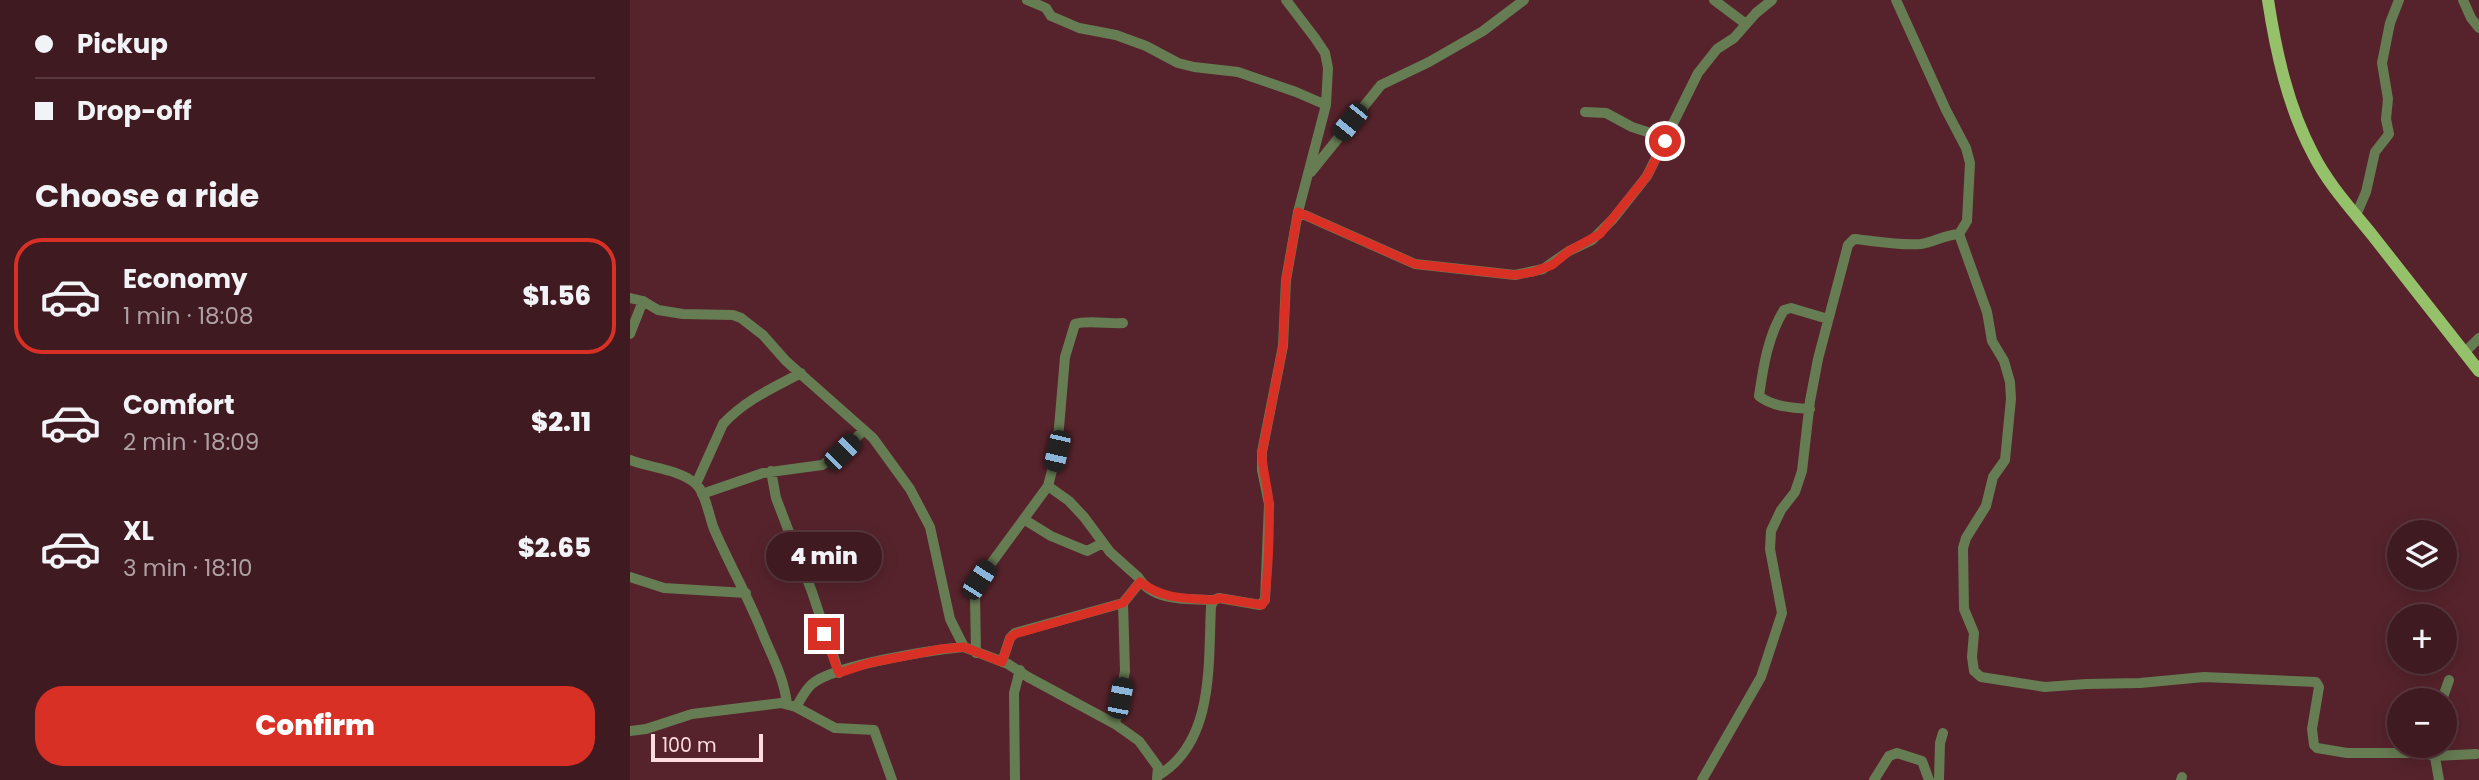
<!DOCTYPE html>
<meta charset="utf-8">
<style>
:root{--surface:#401a21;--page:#4b272e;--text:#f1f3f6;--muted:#aea1a5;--line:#59383f;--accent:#d93025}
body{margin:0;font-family:Poppins,sans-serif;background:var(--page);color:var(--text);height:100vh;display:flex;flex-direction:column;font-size:26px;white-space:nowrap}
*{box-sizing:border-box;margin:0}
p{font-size:23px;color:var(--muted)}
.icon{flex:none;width:38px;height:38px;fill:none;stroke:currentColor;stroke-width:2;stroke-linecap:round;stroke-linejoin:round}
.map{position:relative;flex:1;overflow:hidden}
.side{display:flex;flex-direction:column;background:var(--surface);width:630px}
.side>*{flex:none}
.top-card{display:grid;align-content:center;height:154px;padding:0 35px;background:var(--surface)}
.tools{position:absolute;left:1757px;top:520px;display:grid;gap:14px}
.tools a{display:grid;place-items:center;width:70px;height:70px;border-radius:50%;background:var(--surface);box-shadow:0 4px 18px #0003,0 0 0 2px var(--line);font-size:35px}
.scale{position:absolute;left:21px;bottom:18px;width:112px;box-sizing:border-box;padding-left:7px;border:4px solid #fedbde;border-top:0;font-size:19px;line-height:24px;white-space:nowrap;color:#fedbde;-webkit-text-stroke:5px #56232c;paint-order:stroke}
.end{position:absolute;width:32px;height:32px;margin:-16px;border:9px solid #d93025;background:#fff;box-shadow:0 0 0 4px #fff}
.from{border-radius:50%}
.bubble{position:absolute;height:49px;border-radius:24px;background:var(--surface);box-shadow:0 4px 18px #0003,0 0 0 2px var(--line);font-size:23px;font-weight:800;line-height:49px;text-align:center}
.car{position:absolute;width:21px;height:42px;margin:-21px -10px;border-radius:9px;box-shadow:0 0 5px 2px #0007;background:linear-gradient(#222 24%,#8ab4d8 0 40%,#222 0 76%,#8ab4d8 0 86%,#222 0)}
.top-card b{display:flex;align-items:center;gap:24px;height:66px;font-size:26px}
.top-card b+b{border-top:2px solid var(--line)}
.top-card i{width:18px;height:18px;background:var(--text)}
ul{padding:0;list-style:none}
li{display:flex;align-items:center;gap:21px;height:116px;margin:0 14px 10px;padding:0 21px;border:4px solid transparent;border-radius:28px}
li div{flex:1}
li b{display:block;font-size:26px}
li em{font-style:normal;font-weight:800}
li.selected{border-color:var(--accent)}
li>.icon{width:63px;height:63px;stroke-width:1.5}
h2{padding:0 35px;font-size:32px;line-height:84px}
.button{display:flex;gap:14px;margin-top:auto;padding:14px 35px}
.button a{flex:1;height:80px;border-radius:28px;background:var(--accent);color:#fff;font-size:28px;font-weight:800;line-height:80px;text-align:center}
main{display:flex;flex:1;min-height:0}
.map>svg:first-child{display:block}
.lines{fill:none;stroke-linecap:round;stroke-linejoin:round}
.minor{stroke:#667c53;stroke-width:10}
.major{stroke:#94c16a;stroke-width:12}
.route{stroke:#d93025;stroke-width:9}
</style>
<main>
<section class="side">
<div class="top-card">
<b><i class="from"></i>Pickup</b>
<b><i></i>Drop-off</b>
</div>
<h2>Choose a ride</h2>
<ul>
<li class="selected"><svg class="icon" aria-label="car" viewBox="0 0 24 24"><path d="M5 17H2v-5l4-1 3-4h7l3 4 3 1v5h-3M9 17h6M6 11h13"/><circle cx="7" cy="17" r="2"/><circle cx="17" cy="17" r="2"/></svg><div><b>Economy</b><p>1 min · 18:08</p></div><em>$1.56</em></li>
<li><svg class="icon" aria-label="car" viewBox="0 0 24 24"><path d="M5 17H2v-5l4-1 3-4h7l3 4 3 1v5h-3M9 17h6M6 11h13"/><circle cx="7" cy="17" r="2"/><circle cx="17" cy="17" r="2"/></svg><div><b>Comfort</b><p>2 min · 18:09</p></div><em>$2.11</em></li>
<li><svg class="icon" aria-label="car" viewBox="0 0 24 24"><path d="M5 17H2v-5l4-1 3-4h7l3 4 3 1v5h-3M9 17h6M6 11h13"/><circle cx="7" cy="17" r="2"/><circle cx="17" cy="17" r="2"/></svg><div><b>XL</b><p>3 min · 18:10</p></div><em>$2.65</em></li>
</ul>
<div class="button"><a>Confirm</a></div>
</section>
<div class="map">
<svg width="1849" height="780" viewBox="0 0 1849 780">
<rect width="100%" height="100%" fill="#56232c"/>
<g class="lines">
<!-- minor -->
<path class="minor" d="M397,0L416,8L421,16L449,28L486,35L516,46L548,63L564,67L608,72L666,92L696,105
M1084,0L1116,24
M1833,0L1841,18L1849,28
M955,112L976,113L1002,127L1036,138
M681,172L751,85L799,62L853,31L894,0
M668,212L785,264L885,275L913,269L939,251L962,240L983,219L1017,176L1068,73L1087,49L1104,38L1126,13L1142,0
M1726,215L1736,192L1745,152L1759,134L1756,119L1758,99L1752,63L1760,23L1769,0
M1329,234L1357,312L1362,341L1374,361L1380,382L1381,399L1375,460L1363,477L1356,506L1336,538L1333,548L1334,609L1344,633L1342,657L1344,671L1351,677L1415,687L1456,684L1510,683L1574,677L1686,682L1689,687L1682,729L1684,745L1687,748L1717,753H1795L1804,756L1846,754
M0,298L13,301L28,310L53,314L103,315L111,318L133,335L156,361L243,438L280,489L300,527L320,619L334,647L378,664L398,677L485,724L509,741L528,767L527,779
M0,334L13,301
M1834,353L1849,338
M1180,409C1163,408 1143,407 1129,396C1133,368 1138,335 1154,310L1161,308L1198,319
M0,460C20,468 49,469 66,484C76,493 79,517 84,529C100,566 120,600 134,637C144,660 154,679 157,704
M141,471L146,498L182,592L209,673
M66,484L93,424C115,400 143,388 171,373
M418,486L439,501L454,517L480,552L508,577C522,602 560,599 584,600
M72,494L133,473L192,465L212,452L234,430
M395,520L421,536L457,551L473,543
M0,577L34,588L116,593
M346,653L345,595L349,580L418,486L427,451L435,357L445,324C455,320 480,324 493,323
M372,662L380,638L385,633L493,603L510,582
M1812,700L1819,680
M166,707C171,699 175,690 182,684C204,665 302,650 334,647
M485,724L495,671L493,603
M0,731L16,729L62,714L151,703L166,707L205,728L244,730L262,780
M1803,746L1809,780
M529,775C585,741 578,662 581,606L584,600L589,598L630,605L635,600L639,504L632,470V452L653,346L656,280L668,212L696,105L698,68L695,53L685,38L656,0
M385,780L384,693L390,670
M1072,780L1131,677L1152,613L1140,549L1141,531L1151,510L1165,492L1172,471L1180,401L1188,359L1218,245L1224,239C1246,241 1268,246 1291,244C1304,242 1315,235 1329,234L1337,221L1340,163L1336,148L1316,110L1266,0
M1244,780L1259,756L1267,753L1292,761L1299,780
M1309,780L1310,743L1313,733
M1551,780L1552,777"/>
<!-- major -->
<path class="major" d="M1638,0C1646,52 1658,107 1683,154C1698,184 1722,210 1743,236C1778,281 1814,326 1849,371"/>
</g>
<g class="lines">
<!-- route -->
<path class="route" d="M194,634L209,673L239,663L311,649L334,647L372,662L380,638L385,634L493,603L510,582C535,600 554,598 584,600L589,598L632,605L635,600C638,569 640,538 639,507C639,489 632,471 632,453L653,346L656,280L668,212L785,264L885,275L903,272L922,265L939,251L970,234L1017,176L1035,141"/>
</g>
</svg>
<div class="tools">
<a><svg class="icon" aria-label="layers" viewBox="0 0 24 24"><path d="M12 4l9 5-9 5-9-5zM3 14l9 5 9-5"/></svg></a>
<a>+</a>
<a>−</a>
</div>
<div class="scale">100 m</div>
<i class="end from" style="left:1035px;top:141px"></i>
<i class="end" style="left:194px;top:634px"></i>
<div class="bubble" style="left:136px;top:532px;width:116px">4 min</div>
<i class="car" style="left:720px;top:122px;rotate:219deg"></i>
<i class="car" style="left:427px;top:451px;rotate:193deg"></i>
<i class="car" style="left:212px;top:452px;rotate:45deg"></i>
<i class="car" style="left:349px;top:580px;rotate:33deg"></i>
<i class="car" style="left:490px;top:698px;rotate:11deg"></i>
</div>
</main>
